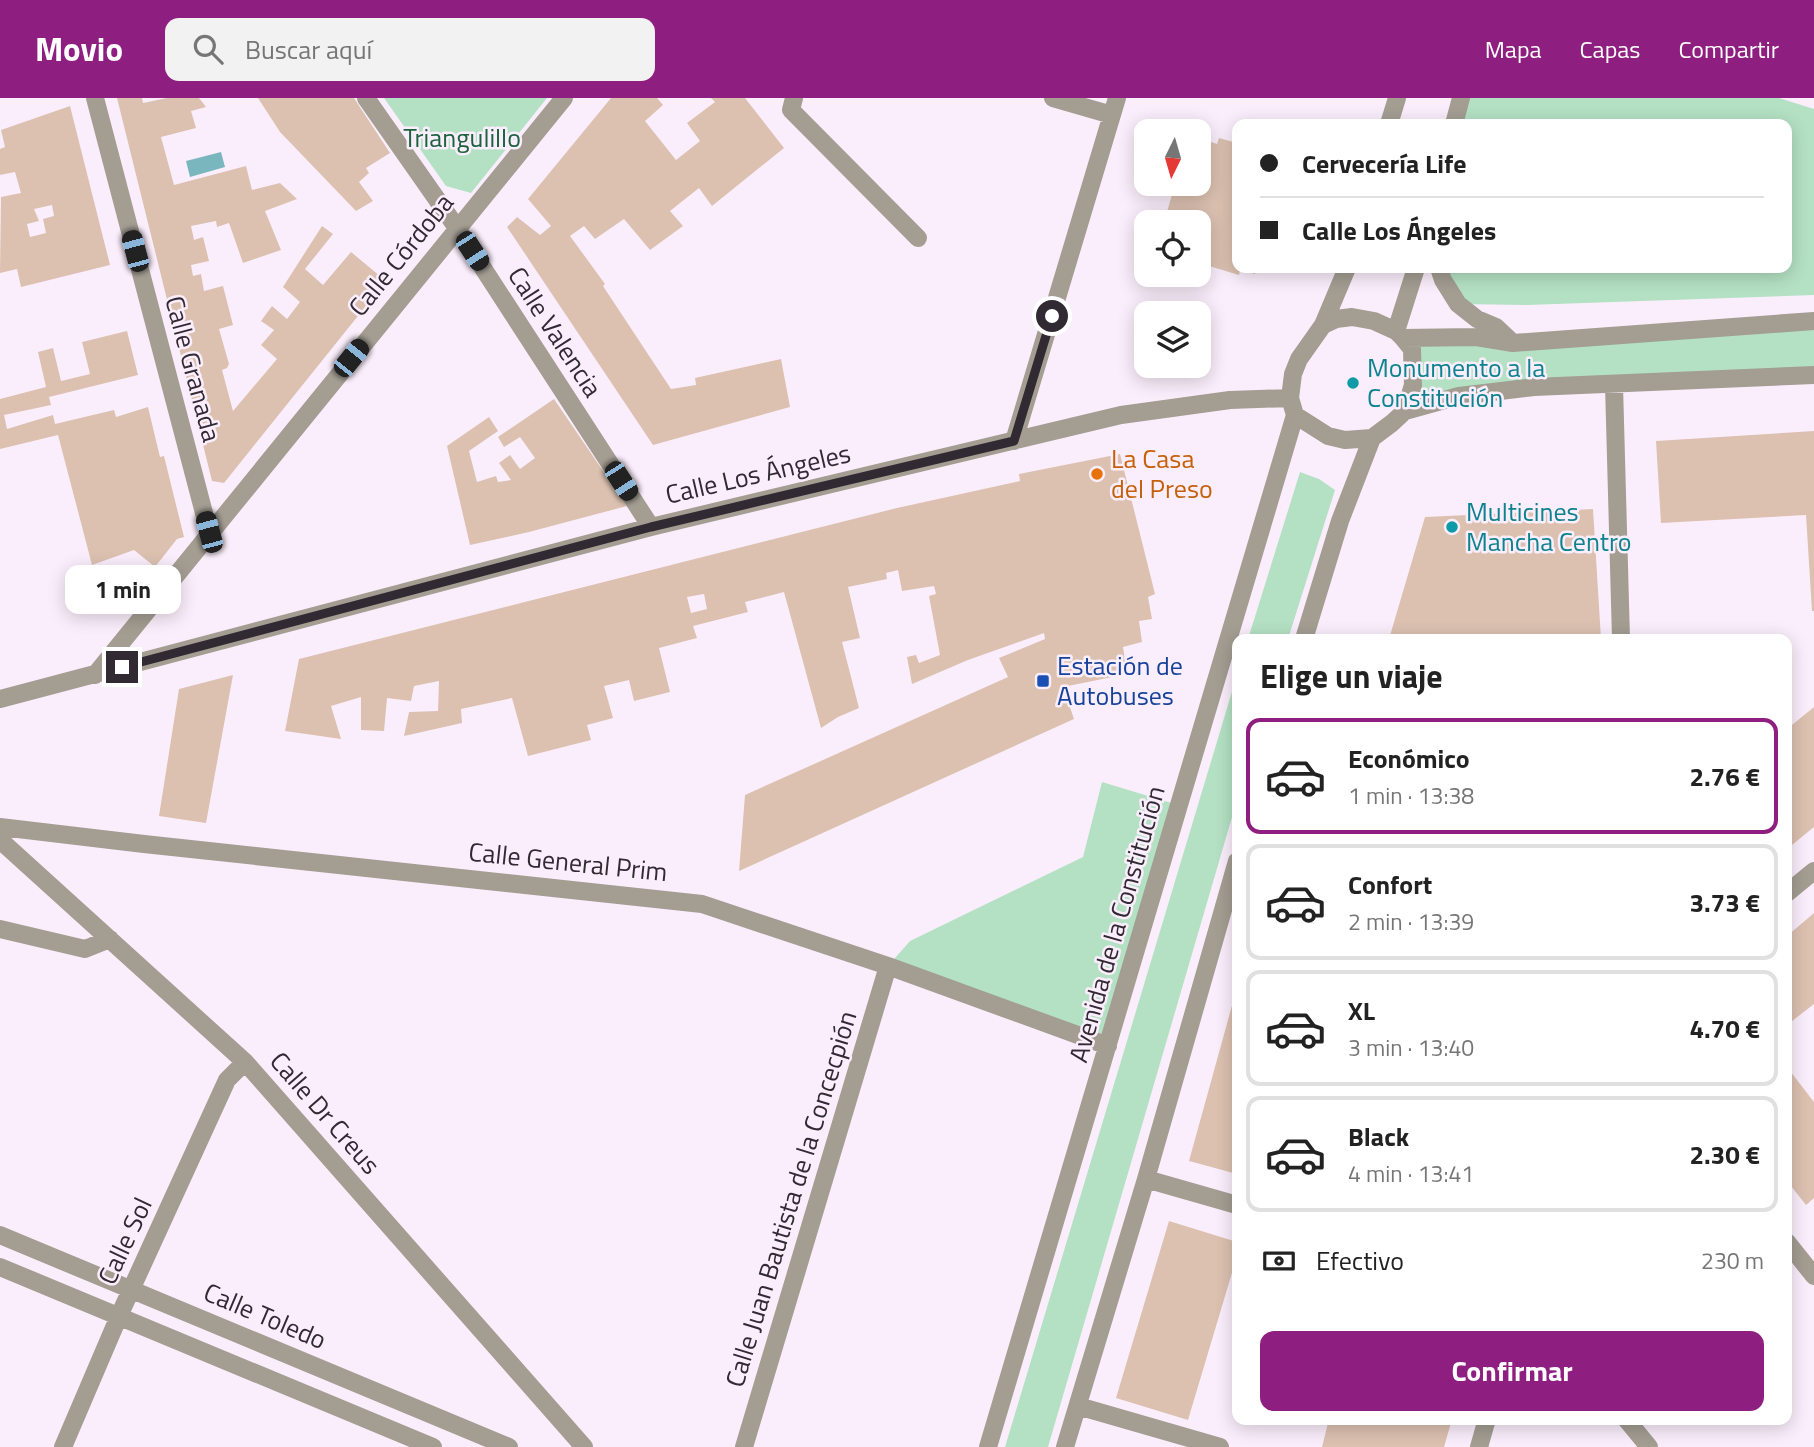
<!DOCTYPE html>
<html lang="es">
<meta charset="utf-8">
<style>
:root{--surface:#fff;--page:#f2f2f2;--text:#222;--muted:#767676;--line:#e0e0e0;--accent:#8e1e80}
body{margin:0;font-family:"Titillium Web",sans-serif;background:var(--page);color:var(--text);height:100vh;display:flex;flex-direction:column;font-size:26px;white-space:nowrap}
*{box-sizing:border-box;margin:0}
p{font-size:23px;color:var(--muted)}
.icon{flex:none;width:38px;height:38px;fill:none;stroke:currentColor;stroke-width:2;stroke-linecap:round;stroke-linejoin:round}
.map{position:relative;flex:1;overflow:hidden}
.side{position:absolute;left:1232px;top:536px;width:560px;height:791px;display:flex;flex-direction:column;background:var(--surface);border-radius:14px;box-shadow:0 4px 18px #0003}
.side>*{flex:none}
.top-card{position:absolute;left:1232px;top:21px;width:560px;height:154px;border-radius:14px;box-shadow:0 4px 18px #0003;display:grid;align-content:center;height:154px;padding:0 28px;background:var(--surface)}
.needle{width:46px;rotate:185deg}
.tools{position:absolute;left:1134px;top:21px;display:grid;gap:14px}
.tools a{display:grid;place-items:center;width:77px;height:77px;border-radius:14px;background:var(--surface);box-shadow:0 4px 18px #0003;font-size:35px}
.end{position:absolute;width:32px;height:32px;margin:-16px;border:9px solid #322a33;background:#fff;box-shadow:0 0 0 4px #fff}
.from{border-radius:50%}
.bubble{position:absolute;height:49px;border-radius:14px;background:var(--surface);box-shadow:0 4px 18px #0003;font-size:23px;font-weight:700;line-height:49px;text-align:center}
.car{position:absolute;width:21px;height:42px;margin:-21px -10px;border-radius:9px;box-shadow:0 0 5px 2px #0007;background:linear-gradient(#222 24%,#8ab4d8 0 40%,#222 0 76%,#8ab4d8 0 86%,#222 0)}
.top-card b{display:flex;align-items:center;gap:24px;height:66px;font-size:26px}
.top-card b+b{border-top:2px solid var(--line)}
.top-card i{width:18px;height:18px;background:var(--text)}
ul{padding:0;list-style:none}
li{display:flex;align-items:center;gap:21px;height:116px;margin:0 14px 10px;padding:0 14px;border:4px solid var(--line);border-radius:14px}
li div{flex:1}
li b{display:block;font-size:26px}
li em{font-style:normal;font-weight:700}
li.on{border-color:var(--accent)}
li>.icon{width:63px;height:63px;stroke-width:1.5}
h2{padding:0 28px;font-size:32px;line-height:84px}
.pay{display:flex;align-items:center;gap:18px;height:77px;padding:0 28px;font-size:26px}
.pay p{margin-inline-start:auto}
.cta{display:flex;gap:14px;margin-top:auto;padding:14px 28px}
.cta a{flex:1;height:80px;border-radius:14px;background:var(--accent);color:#fff;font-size:28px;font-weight:700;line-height:80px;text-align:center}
header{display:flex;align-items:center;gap:42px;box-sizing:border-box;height:98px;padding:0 35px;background:var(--accent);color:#fff}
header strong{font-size:33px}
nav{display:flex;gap:38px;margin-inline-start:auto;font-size:24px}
.search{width:490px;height:63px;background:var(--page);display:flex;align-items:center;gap:18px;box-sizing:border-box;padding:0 24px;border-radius:14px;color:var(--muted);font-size:26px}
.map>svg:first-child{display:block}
.green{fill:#b4e1c3}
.water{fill:#7ab6bd}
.building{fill:#dcc1b1;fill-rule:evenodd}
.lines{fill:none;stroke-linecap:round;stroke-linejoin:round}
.minor{stroke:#a39d92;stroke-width:18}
.route{stroke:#322a33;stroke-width:9}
.culture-dot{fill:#0f9aa8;stroke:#fbeefc;stroke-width:2.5}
.food-dot{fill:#e8710a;stroke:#fbeefc;stroke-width:2.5}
.transit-dot{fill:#1a4fb4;stroke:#fbeefc;stroke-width:2.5}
.labels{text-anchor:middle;stroke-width:5;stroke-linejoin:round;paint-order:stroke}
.park-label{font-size:26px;fill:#1b623d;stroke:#fbeefc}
.street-label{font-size:26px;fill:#322a33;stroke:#fbeefc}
.culture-label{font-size:26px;fill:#0d838f;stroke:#fbeefc;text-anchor:start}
.food-label{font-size:26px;fill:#c56008;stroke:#fbeefc;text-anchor:start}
.transit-label{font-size:26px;fill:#164399;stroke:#fbeefc;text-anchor:start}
</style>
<header>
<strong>Movio</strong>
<div class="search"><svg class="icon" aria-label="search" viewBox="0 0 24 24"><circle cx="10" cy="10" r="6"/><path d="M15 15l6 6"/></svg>Buscar aquí</div>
<nav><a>Mapa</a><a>Capas</a><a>Compartir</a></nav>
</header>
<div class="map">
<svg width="1814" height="1349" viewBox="0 0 1814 1349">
<rect width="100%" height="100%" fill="#fbeefc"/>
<!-- green -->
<path class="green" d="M384,0H547L471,95L446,88Z
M1461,0H1779L1814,11V197L1527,207L1458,206L1442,170H1787V26H1454Z
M1814,223V277L1614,287L1405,313L1413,287L1403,240H1512Z
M1300,374L1319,381L1335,392L1288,541H1248Z
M1237,577V702L1048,1349H1005Z
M1102,684L1178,707L1108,948L888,868L910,843L1083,759Z"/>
<!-- water -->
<path class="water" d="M221,54L225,69L190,79L186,63Z"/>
<!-- building -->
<path class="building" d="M117,0H142L143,5L167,0H199L206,9L191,13L196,30L161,39L174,87L246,68L252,92L280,85L297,101L265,113L281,152L243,165L229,125L217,129L216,123L191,128L194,142L203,139L209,163L191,167L193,178L201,176L204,193L223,188L233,227L219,231L229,266L227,270L222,272L233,313L277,261L261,247L274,232L261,223L272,208L287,221L300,204L283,189L322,128L333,136L305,171L323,187L351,154L386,183L224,385L212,383Z
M258,0H354L390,55L366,70L369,75L359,84L373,103L356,113L280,34Z
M611,0H657L663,7L645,23L676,62L700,43L687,25L715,4L711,0H745L784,50L712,108L699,90L670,113L683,128L650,152L624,121L595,141L584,128L570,138L605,186L603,188L671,291L696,287L695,280L781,261L790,309L653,347L507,129L517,119L540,137L551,128L528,101Z
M70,8L110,167L21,189L17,171L0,175L1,99L21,95L15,74L0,77V51L5,49L1,32ZM52,107L54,118L43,121L46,135L30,139L27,126L39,123L34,111Z
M1199,40L1217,46L1219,40L1237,45V170H1257L1255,176L1240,172L1239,177L1199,165V124H1169L1170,122L1165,121L1175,86H1199Z
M127,233L138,277L49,299L51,307L4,317L7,331L53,317L55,326L114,312L116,319L148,309L159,355L160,359L164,358L184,439L177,441L155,469L134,452L92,467L58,337L0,351V301L46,289L38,254L53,250L61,283L90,276L82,244Z
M554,301L627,408L529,434L470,447L447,348L489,319L498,333L469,353L477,384L496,378L498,384L511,382L499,365L510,357L520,371L535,360L520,339L504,349L498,339Z
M1814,333V513H1812L1806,417L1661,425L1656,343Z
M1120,356L1155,496L1148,499L1152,521L1139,523L1142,544L1123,549L1127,576L1063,589L1074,621L739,773L745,697L1008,579L999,560L1045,541L1044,535L968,562L912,586L907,559L916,557L919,565L940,557L929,498L936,496L934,488L902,493L898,472L886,475L887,481L848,489L860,540L842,544L859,610L838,619L821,630L784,494L745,504L748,514L693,528L697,540L659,550L670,594L634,603L629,582L604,588L613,620L587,627L591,642L528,658L512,600L461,611L462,625L404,638L409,614L438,613L439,583L414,588L411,603L387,600L384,633L361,632V599L331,608L341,641L285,633L299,561L897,410L1020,383L1019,376ZM704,496L707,511L691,515L687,499Z
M1593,411L1601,541H1389L1425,419Z
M233,577L206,725L159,718L179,591Z
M1814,609V729L1787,751V631Z
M1814,815V906L1787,927V838Z
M1236,893H1237V1076L1189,1063Z
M1787,969L1814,1004V1100L1806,1107L1787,1083Z
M1169,1123L1237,1144V1158L1188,1322L1116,1300Z
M1329,1321H1452L1444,1349H1322Z"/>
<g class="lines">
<!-- minor -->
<path class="minor" d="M95,0L209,434
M366,0L457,130L651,429
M794,0L791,12L918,140
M1053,0L1112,17
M1389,26L1397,0
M1454,26L1461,0
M1439,170L1443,182L1458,206L1477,221L1496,229L1513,245
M1352,219L1374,223L1396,233L1403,240L1412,251L1413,287L1405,313L1392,325L1372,340L1345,342L1328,338L1295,317L1290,300L1293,276L1299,261L1323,227L1336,221Z
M1323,227L1347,170
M1396,233L1416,170
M1403,240L1476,239L1513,245L1814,223
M1614,287L1621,541
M1405,313L1459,298L1534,289L1814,277
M1014,343L1117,0
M1304,541L1340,423L1372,340
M95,577L564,0
M0,601L651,429L1121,317L1230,302L1290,300
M0,729L144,746L702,806L888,868L1108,948
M0,742L245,964L584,1349
M1787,795L1814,773
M0,831L85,851L110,841
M1146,1081L1237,1107
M0,1137L509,1349
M1787,1144L1814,1178
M0,1169L433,1349
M1078,1308L1220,1349
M1626,1321L1649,1349
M63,1349L119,1218L227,982L245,964
M744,1349L888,868
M988,1349L1295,317
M1065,1349L1146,1081L1237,763
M1479,1349L1487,1321"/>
</g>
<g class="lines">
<!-- route -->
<path class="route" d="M122,569L651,429L1014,343L1052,218"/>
</g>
<!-- markers -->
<g class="culture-dot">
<circle cx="1353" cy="285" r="7"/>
<circle cx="1452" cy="429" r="7"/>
</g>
<circle class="food-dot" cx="1097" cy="376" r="7"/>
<rect class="transit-dot" x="1036" y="576" width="14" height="14" rx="3.5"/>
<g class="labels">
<!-- park labels -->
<g class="park-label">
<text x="462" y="49">Triangulillo</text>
</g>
<!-- street labels -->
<g class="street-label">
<text transform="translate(401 157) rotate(-51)" y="9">Calle Córdoba</text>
<text transform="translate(555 234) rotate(57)" y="9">Calle Valencia</text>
<text transform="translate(193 271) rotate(75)" y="9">Calle Granada</text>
<text transform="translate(758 376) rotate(-13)" y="9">Calle Los Ángeles</text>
<text transform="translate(568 764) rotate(6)" y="9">Calle General Prim</text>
<text transform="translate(1117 826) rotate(-74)" y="9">Avenida de la Constitución</text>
<text transform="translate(325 1015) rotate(49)" y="9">Calle Dr Creus</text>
<text transform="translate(791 1101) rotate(-73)" y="9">Calle Juan Bautista de la Concecpión</text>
<text transform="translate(125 1143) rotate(-65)" y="9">Calle Sol</text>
<text transform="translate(265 1218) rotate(23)" y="9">Calle Toledo</text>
</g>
<!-- culture labels -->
<g class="culture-label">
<text x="1367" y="279">Monumento a la<tspan x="1367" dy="30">Constitución</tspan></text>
<text x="1466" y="423">Multicines<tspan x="1466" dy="30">Mancha Centro</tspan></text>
</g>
<!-- food labels -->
<g class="food-label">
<text x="1111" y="370">La Casa<tspan x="1111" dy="30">del Preso</tspan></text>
</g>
<!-- transit labels -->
<g class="transit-label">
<text x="1057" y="577">Estación de<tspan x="1057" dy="30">Autobuses</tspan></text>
</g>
</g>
</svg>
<div class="tools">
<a><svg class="needle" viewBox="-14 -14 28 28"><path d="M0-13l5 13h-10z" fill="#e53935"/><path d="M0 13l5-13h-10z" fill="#767676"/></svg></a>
<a><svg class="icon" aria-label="locate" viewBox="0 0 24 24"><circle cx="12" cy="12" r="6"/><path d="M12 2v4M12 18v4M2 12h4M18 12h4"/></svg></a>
<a><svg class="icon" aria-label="layers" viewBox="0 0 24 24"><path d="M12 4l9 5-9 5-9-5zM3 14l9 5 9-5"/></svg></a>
</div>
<i class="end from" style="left:1052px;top:218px"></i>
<i class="end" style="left:122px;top:569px"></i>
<div class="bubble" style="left:65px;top:467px;width:116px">1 min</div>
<i class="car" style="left:135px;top:153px;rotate:345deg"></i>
<i class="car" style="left:472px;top:153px;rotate:147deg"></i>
<i class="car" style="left:351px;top:260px;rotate:39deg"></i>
<i class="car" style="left:621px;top:383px;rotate:147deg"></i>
<i class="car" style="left:209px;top:434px;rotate:345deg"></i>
<div class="top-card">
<b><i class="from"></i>Cervecería Life</b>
<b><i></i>Calle Los Ángeles</b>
</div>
<section class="side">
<h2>Elige un viaje</h2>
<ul>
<li class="on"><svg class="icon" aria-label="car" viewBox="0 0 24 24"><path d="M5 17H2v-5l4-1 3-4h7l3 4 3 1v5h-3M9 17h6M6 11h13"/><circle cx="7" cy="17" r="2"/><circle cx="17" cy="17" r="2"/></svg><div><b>Económico</b><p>1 min · 13:38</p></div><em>2.76 €</em></li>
<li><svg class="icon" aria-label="car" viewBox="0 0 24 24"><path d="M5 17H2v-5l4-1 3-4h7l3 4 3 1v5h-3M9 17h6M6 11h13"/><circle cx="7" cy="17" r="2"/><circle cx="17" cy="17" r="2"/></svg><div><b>Confort</b><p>2 min · 13:39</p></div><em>3.73 €</em></li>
<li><svg class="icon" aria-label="car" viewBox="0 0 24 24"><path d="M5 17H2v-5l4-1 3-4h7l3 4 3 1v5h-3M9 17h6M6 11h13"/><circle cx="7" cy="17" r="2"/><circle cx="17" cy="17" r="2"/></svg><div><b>XL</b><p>3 min · 13:40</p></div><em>4.70 €</em></li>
<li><svg class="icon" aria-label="car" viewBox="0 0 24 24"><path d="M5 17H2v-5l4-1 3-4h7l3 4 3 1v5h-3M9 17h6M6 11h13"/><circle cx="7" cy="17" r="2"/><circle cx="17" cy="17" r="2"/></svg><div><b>Black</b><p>4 min · 13:41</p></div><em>2.30 €</em></li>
</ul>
<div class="pay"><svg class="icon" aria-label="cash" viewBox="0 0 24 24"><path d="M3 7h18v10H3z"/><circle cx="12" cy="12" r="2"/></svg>Efectivo<p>230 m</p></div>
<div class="cta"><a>Confirmar</a></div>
</section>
</div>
